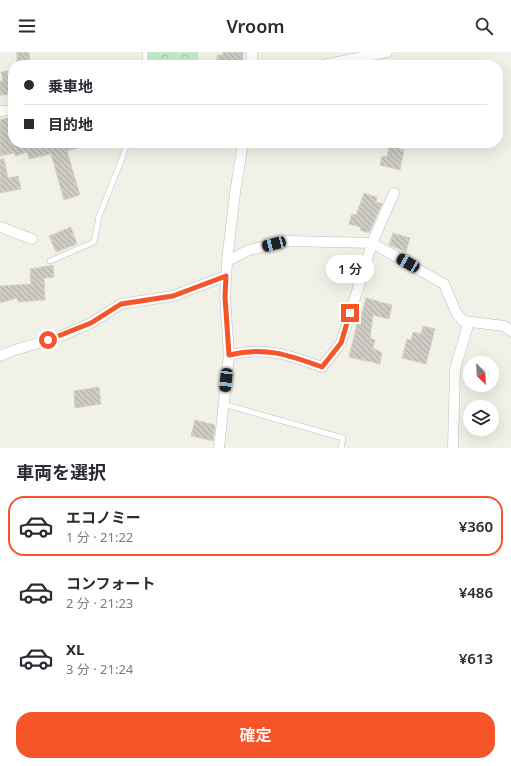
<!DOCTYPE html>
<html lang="ja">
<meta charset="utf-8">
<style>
:root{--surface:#fff;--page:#f7f7f7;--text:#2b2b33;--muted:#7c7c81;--line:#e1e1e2;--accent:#f65529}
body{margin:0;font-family:"Noto Sans","Noto Sans JP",sans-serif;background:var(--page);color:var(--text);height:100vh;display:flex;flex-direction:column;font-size:15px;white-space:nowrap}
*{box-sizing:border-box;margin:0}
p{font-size:13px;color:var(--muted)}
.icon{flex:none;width:22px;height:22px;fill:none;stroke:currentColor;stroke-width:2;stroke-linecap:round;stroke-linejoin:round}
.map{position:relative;height:396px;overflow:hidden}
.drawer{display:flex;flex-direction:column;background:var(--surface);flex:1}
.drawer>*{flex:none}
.hud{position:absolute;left:8px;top:8px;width:495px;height:88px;border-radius:16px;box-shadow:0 4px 16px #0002;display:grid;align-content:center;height:88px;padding:0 16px;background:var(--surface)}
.needle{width:26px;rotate:156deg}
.fabs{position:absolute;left:463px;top:304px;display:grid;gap:8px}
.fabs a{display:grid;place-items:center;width:36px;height:36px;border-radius:50%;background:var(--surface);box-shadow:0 4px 16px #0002;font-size:20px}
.end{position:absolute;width:18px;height:18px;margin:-9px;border:5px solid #f65529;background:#fff;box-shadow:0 0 0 2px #fff}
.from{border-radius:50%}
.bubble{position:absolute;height:28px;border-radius:14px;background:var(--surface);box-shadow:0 4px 16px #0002;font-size:13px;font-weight:600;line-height:28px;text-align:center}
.car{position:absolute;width:12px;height:24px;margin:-12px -6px;border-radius:5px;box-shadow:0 0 3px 1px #0007;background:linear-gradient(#222 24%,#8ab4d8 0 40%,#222 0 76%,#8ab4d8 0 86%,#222 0)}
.hud b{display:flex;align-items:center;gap:14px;height:38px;font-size:15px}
.hud b+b{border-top:1px solid var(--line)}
.hud i{width:10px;height:10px;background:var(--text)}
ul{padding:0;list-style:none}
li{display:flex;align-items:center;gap:12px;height:60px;margin:0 8px 6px;padding:0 8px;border:2px solid transparent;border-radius:16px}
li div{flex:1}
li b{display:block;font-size:15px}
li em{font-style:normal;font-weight:600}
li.active{border-color:var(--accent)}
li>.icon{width:36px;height:36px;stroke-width:1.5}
h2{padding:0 16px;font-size:18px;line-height:48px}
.action{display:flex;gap:8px;margin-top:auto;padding:8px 16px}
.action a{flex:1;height:46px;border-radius:16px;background:var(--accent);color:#fff;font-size:16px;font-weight:600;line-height:46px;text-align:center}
header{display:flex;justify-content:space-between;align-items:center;height:52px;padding:0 16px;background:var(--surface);font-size:18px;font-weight:600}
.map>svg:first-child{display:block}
.forest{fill:url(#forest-crowns)}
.building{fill:url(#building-back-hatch);stroke:#d7d4c5}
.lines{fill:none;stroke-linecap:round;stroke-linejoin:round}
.service-casing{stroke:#bbbec3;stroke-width:6}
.minor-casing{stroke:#bbbec3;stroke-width:11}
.service{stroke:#fff;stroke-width:5}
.minor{stroke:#fff;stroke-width:10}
.route{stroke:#f65529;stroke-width:5}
</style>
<header><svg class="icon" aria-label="menu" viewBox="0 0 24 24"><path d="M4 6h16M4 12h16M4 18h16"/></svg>Vroom<svg class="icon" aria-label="search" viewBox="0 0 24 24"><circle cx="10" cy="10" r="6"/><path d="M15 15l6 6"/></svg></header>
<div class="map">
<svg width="511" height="396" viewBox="0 0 511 396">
<defs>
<pattern id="forest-crowns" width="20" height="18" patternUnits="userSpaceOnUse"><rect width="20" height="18" fill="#c2eac8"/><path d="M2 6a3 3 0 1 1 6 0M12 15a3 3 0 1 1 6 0" fill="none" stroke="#a1c1a6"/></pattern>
<pattern id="building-back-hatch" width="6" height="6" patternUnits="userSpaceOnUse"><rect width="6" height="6" fill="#cdcbc4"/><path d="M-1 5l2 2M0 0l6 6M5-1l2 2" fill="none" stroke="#aaa8a3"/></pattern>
</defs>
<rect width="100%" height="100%" fill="#f1f1e7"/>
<!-- forest -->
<path class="forest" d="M147,0H198L199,13H148Z"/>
<!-- building -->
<path class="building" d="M17,0H29L30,13H17Z
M223,0H243V11H237V13H217V3H223Z
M13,18V42L0,43V29H3L1,20Z
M13,65V91H84L85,94L67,99L80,143L64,148L51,102L29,107L27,100L16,104L14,101L0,104V68Z
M389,94L404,98L400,118L380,113L382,104L387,105Z
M0,107H4L8,126L18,124L21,137L0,141Z
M364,141L377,145L376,150L382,152L369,181L360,178L361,175L349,172L352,162L356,163Z
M71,175L77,192L56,200L49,184Z
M393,181L410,186L406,200L389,193Z
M53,213L54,225L44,226L45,248L18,250L17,246L0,251V234L31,232L30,217Z
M366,246L392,253L389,267L373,263L370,286L375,288L373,296L382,301L380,312L349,305L357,271L359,272Z
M423,274L435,277L426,312L402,306L407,287L411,288L413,280L421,282Z
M99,335L101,352L75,356L74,339Z
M195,368L215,373L213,389L191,384Z"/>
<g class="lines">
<defs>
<path id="service" d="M145,0V13
M50,209L94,190L99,164L123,104L127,91
M223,352L343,386L341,396"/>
<path id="minor" d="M252,0V13
M323,13L387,0
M0,59L13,58
M0,175L32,187
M227,209L249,198L286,189L372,191L444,232L457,262L463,269L504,274L511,279
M229,303C264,294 289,303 322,315L341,291L372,191L394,141
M0,304L12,299L61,284L91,271L121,252L173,244L226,224
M219,396L229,303L225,245L227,209L235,141L243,91
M453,396L455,317L469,270"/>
</defs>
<!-- service casing -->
<use href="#service" class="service-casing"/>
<!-- minor casing -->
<use href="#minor" class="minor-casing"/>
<!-- service -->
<use href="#service" class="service"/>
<!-- minor -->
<use href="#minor" class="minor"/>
</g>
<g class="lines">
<!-- route -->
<path class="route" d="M48,288L91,271L121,252L173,244L226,224L225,245L229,303C264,294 289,303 322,315L341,291L350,261"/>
</g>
</svg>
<div class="fabs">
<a><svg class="needle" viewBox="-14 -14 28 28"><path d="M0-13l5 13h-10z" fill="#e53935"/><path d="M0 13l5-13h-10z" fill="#7c7c81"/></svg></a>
<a><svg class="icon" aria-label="layers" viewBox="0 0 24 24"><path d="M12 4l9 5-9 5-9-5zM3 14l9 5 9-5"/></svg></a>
</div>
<i class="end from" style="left:48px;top:288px"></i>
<i class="end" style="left:350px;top:261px"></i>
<div class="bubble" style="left:326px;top:203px;width:48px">1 分</div>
<i class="car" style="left:274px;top:192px;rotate:255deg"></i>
<i class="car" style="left:408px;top:211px;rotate:300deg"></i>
<i class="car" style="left:226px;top:328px;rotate:186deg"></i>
<div class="hud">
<b><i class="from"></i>乗車地</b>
<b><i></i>目的地</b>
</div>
</div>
<section class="drawer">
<h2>車両を選択</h2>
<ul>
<li class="active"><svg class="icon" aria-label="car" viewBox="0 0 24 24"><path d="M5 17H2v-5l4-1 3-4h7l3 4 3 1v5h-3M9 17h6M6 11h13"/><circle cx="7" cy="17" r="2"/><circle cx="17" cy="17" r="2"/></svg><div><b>エコノミー</b><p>1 分 · 21:22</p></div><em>¥360</em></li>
<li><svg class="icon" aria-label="car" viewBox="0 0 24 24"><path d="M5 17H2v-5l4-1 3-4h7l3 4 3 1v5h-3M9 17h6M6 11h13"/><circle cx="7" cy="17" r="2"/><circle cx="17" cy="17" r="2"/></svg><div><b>コンフォート</b><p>2 分 · 21:23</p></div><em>¥486</em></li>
<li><svg class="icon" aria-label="car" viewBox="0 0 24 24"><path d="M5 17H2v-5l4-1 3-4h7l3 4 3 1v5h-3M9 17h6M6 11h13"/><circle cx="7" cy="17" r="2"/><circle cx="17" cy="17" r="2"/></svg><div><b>XL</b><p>3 分 · 21:24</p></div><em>¥613</em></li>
</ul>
<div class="action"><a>確定</a></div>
</section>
